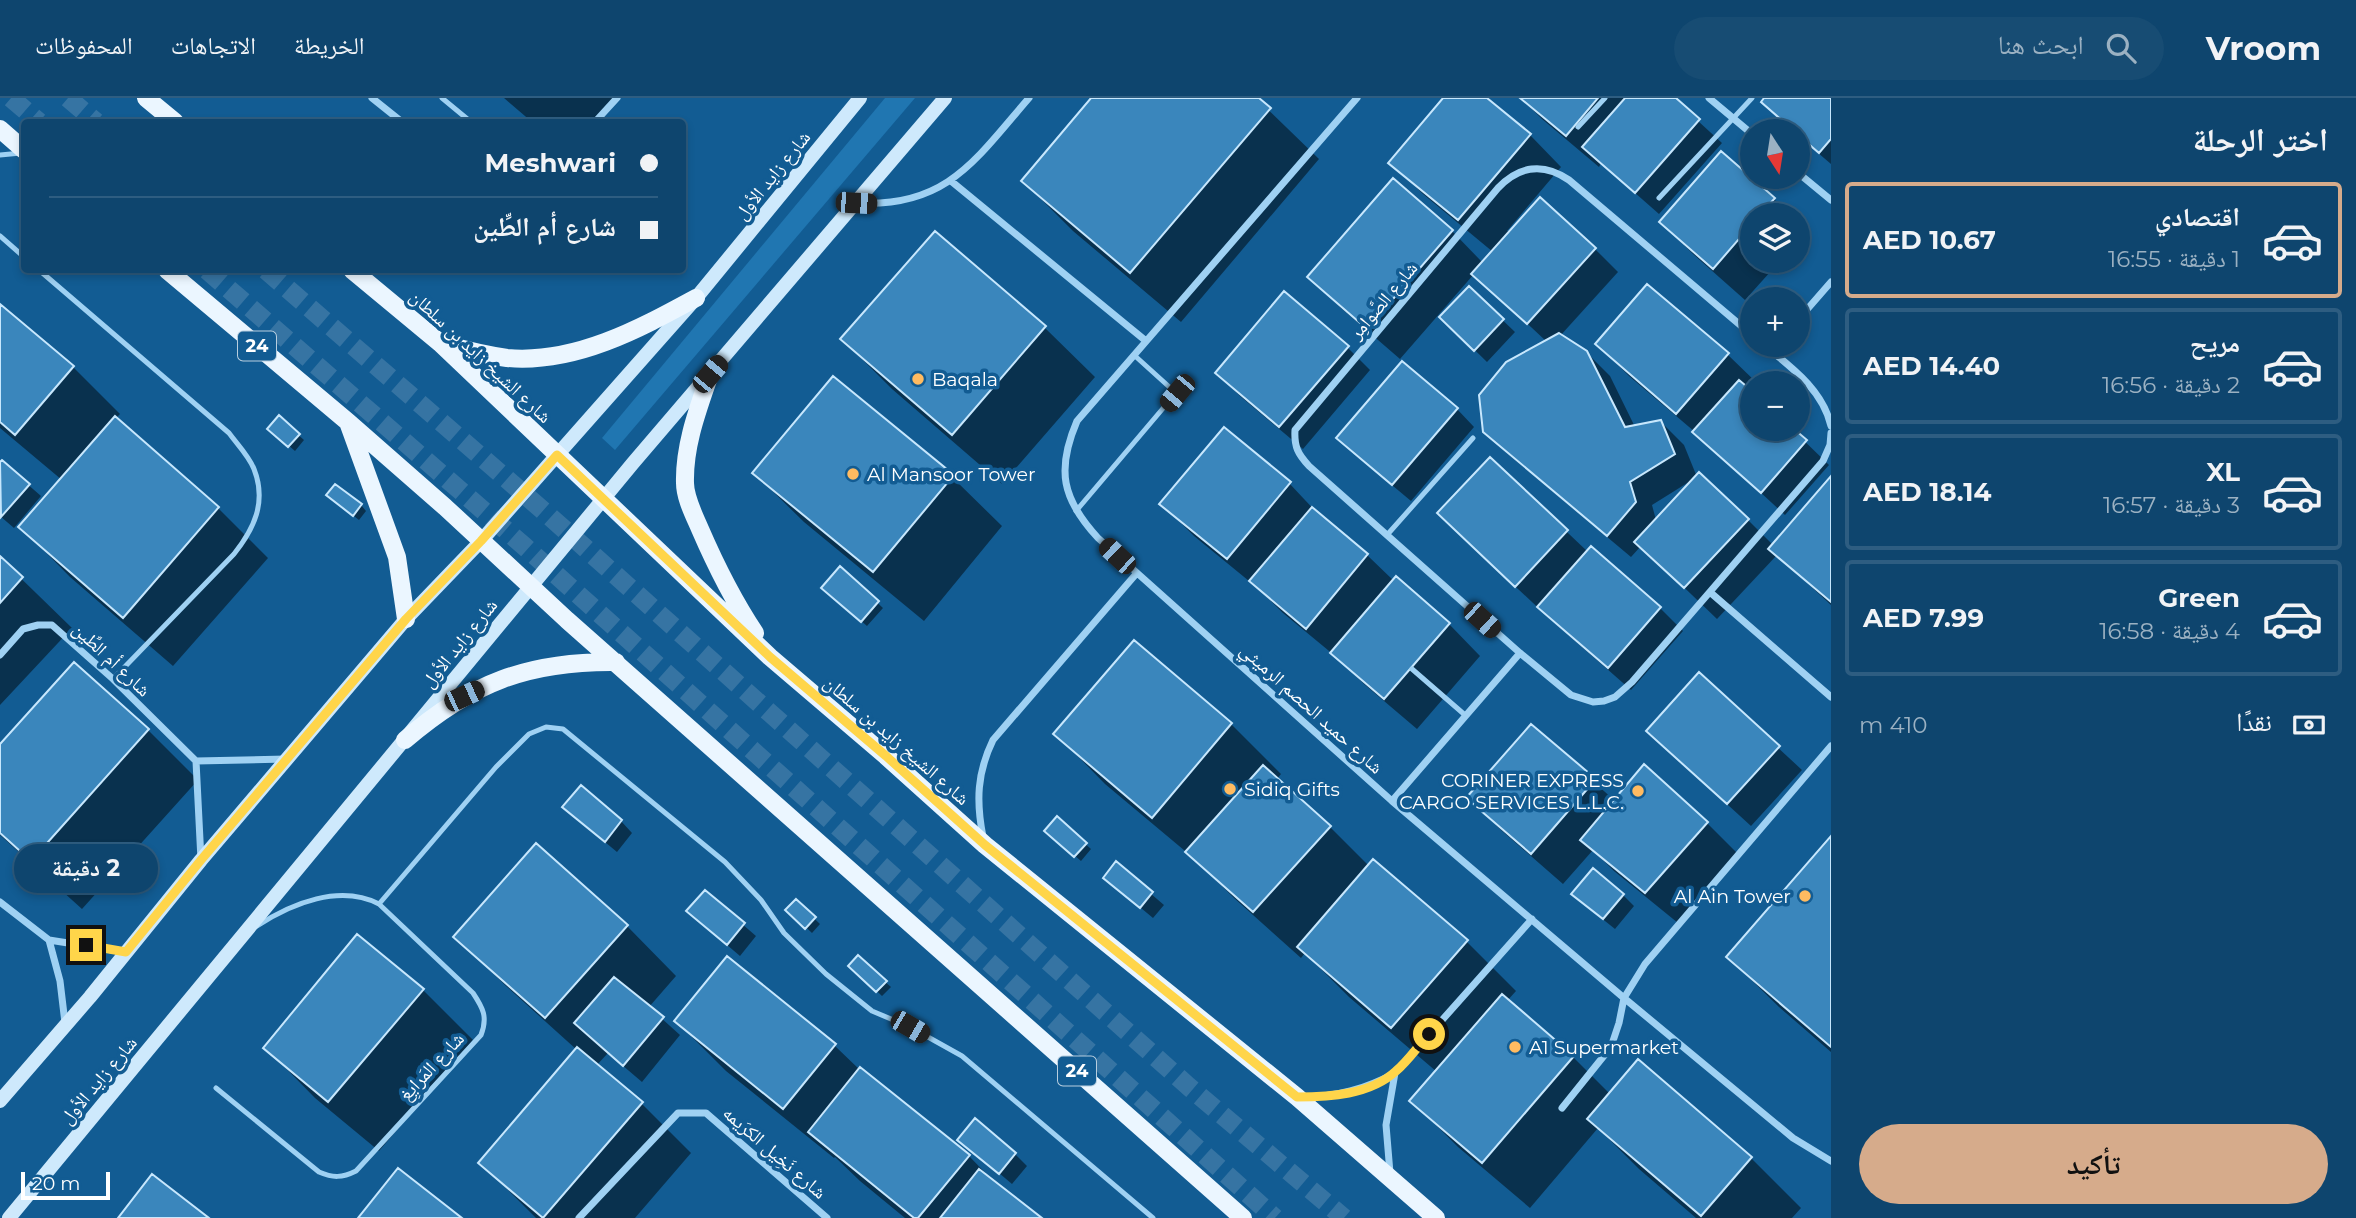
<!DOCTYPE html>
<html lang="ar">
<meta charset="utf-8">
<style>
:root{--surface:#0e456e;--page:#174c73;--text:#f1f3f6;--muted:#9bb1c2;--line:#2e5d81;--accent:#d6ab8b}
body{margin:0;font-family:Montserrat,"Noto Naskh Arabic",sans-serif;background:var(--page);color:var(--text);direction:rtl;height:100vh;display:flex;flex-direction:column;font-size:26px;white-space:nowrap}
*{box-sizing:border-box;margin:0}
p{font-size:23px;color:var(--muted)}
.icon{flex:none;width:38px;height:38px;fill:none;stroke:currentColor;stroke-width:2;stroke-linecap:round;stroke-linejoin:round}
.map{position:relative;flex:1;overflow:hidden;direction:ltr}
.details{display:flex;flex-direction:column;background:var(--surface);width:525px}
.details>*{flex:none}
.guide{position:absolute;left:21px;top:21px;width:665px;height:154px;border-radius:7px;box-shadow:0 4px 10px #0003,0 0 0 2px var(--line);direction:rtl;display:grid;align-content:center;height:154px;padding:0 28px;background:var(--surface)}
.needle{width:46px;rotate:168deg}
.buttons{position:absolute;left:1740px;top:21px;display:grid;gap:14px}
.buttons a{display:grid;place-items:center;width:70px;height:70px;border-radius:50%;background:var(--surface);box-shadow:0 4px 10px #0003,0 0 0 2px var(--line);font-size:35px}
.scale{position:absolute;left:21px;bottom:18px;width:89px;box-sizing:border-box;padding-left:7px;border:4px solid #fff;border-top:0;font-size:19px;line-height:24px;white-space:nowrap;color:#fff;-webkit-text-stroke:5px #125c93;paint-order:stroke}
.end{position:absolute;width:32px;height:32px;margin:-16px;border:9px solid #ffd54a;background:#111;box-shadow:0 0 0 4px #111}
.from{border-radius:50%}
.bubble{position:absolute;height:49px;border-radius:24px;background:var(--surface);box-shadow:0 4px 10px #0003,0 0 0 2px var(--line);font-size:23px;font-weight:700;line-height:49px;text-align:center;direction:rtl}
.car{position:absolute;width:21px;height:42px;margin:-21px -10px;border-radius:9px;box-shadow:0 0 5px 2px #0007;background:linear-gradient(#222 24%,#8ab4d8 0 40%,#222 0 76%,#8ab4d8 0 86%,#222 0)}
.guide b{display:flex;align-items:center;gap:24px;height:66px;font-size:26px}
.guide b+b{border-top:2px solid var(--line)}
.guide i{width:18px;height:18px;background:var(--text)}
ul{padding:0;list-style:none}
li{display:flex;align-items:center;gap:21px;height:116px;margin:0 14px 10px;padding:0 14px;border:4px solid var(--line);border-radius:7px}
li div{flex:1}
li b{display:block;font-size:26px}
li em{font-style:normal;font-weight:700}
li.active{border-color:var(--accent)}
li>.icon{width:63px;height:63px;stroke-width:1.5}
h2{padding:0 28px;font-size:32px;line-height:84px}
.pay{display:flex;align-items:center;gap:18px;height:77px;padding:0 28px;font-size:26px}
.pay p{margin-inline-start:auto}
.primary-button{display:flex;gap:14px;margin-top:auto;padding:14px 28px}
.primary-button a{flex:1;height:80px;border-radius:42px;background:var(--accent);color:#111;font-size:28px;font-weight:700;line-height:80px;text-align:center}
header{display:flex;align-items:center;gap:42px;box-sizing:border-box;height:98px;padding:0 35px;background:var(--surface);border-bottom:2px solid var(--line)}
header strong{font-size:33px}
nav{display:flex;gap:38px;margin-inline-start:auto;font-size:24px}
.search{width:490px;height:63px;background:var(--page);display:flex;align-items:center;gap:18px;box-sizing:border-box;padding:0 24px;border-radius:38px;color:var(--muted);font-size:26px}
main{display:flex;flex:1;min-height:0}
.map>svg:first-child{display:block}
.green{fill:#2076b1}
.shadow{fill:#0007;fill-rule:evenodd}
.building{fill:#3a86bc;stroke:#c7e7fd;stroke-width:2}
.lines{fill:none;stroke-linecap:round;stroke-linejoin:round}
.trunk-tunnel{stroke:#3674a3;stroke-width:19;stroke-dasharray:19 10;stroke-linecap:butt}
.service{stroke:#9fd1f3;stroke-width:5}
.minor{stroke:#9fd1f3;stroke-width:7}
.secondary{stroke:#cee9fc;stroke-width:14}
.primary{stroke:#ebf6ff;stroke-width:18}
.route{stroke:#ffd54a;stroke-width:9}
.poi-dot{fill:#ffbb61;stroke:#125c93;stroke-width:2.5}
.labels{text-anchor:middle;stroke-width:7;stroke-linejoin:round;paint-order:stroke}
.shield{fill:#125c93;stroke:#b8cedf;stroke-width:2}
.shield-label{font-size:18px;font-weight:bold;fill:#fff}
.street-label{font-size:19px;fill:#fff;stroke:#125c93}
.poi-label{font-size:19px;fill:#fff;stroke:#125c93;text-anchor:start}
</style>
<header>
<strong>Vroom</strong>
<div class="search"><svg class="icon" aria-label="search" viewBox="0 0 24 24"><circle cx="10" cy="10" r="6"/><path d="M15 15l6 6"/></svg>ابحث هنا</div>
<nav><a>الخريطة</a><a>الاتجاهات</a><a>المحفوظات</a></nav>
</header>
<main>
<section class="details">
<h2>اختر الرحلة</h2>
<ul>
<li class="active"><svg class="icon" aria-label="car" viewBox="0 0 24 24"><path d="M5 17H2v-5l4-1 3-4h7l3 4 3 1v5h-3M9 17h6M6 11h13"/><circle cx="7" cy="17" r="2"/><circle cx="17" cy="17" r="2"/></svg><div><b>اقتصادي</b><p>1 دقيقة · 16:55</p></div><em>AED 10.67</em></li>
<li><svg class="icon" aria-label="car" viewBox="0 0 24 24"><path d="M5 17H2v-5l4-1 3-4h7l3 4 3 1v5h-3M9 17h6M6 11h13"/><circle cx="7" cy="17" r="2"/><circle cx="17" cy="17" r="2"/></svg><div><b>مريح</b><p>2 دقيقة · 16:56</p></div><em>AED 14.40</em></li>
<li><svg class="icon" aria-label="car" viewBox="0 0 24 24"><path d="M5 17H2v-5l4-1 3-4h7l3 4 3 1v5h-3M9 17h6M6 11h13"/><circle cx="7" cy="17" r="2"/><circle cx="17" cy="17" r="2"/></svg><div><b>XL</b><p>3 دقيقة · 16:57</p></div><em>AED 18.14</em></li>
<li><svg class="icon" aria-label="car" viewBox="0 0 24 24"><path d="M5 17H2v-5l4-1 3-4h7l3 4 3 1v5h-3M9 17h6M6 11h13"/><circle cx="7" cy="17" r="2"/><circle cx="17" cy="17" r="2"/></svg><div><b>Green</b><p>4 دقيقة · 16:58</p></div><em>AED 7.99</em></li>
</ul>
<div class="pay"><svg class="icon" aria-label="cash" viewBox="0 0 24 24"><path d="M3 7h18v10H3z"/><circle cx="12" cy="12" r="2"/></svg>نقدًا<p>410 m</p></div>
<div class="primary-button"><a>تأكيد</a></div>
</section>
<div class="map">
<svg width="1831" height="1120" viewBox="0 0 1831 1120">
<rect width="100%" height="100%" fill="#125c93"/>
<!-- green -->
<path class="green" d="M885,0H915L615,352L602,340Z"/>
<!-- shadow -->
<path class="shadow" d="M504,0H620L599,24H532Z
M1094,0H1256L1319,61L1181,224L1073,133L1023,83Z
M1445,0H1484L1530,37L1561,69L1507,133L1595,151L1618,174L1560,238L1586,254L1610,278L1635,329L1661,324L1684,347L1697,379L1748,422L1774,448L1831,381V507L1777,457L1717,521L1641,448L1631,459L1508,356L1484,333L1547,244L1474,176L1400,261L1341,210L1309,178L1452,133L1483,165L1493,154L1423,96L1391,65ZM1692,382L1656,422L1652,407Z
M1521,0H1673L1722,45L1659,116L1601,65L1599,69L1542,21Z
M1763,0H1831V66L1797,37V33H1793L1786,27L1763,4L1765,2Z
M1774,101L1789,117H1752V163H1780L1745,202L1693,156L1661,124Z
M1797,125L1805,133L1797,143Z
M935,135L1045,230L1095,279L1002,386L892,291L842,241Z
M1469,190L1515,234L1487,264L1441,219Z
M0,208L73,269L120,316L115,321L218,410L268,460L173,568L70,479L21,429L62,382L0,330Z
M1597,246L1727,256L1757,285H1752V331H1792L1829,367L1785,417L1695,334L1629,278Z
M1347,249L1370,272L1303,351L1240,298L1217,275Z
M1457,311L1474,329L1411,403L1356,357Z
M279,320L304,342L295,353L275,336Z
M1491,362L1588,454L1660,510L1683,533L1631,592L1548,519L1471,447Z
M2,364L41,398L14,430L0,418V367Z
M754,375L952,379L1002,428L924,523L804,424Z
M1289,385L1320,418L1367,457L1394,483L1449,526L1480,558L1417,631L1364,586L1340,562L1283,515L1260,492L1194,438L1162,406Z
M334,402L361,407L366,413L359,422Z
M0,460L72,530L0,607Z
M841,471L883,510L867,528L829,495Z
M1135,544L1231,626L1281,676L1277,681L1330,729L1369,768L1466,843L1516,893L1507,903L1573,959L1610,996L1751,1060L1801,1110L1792,1120H1696L1639,1071L1598,1030L1530,1110L1458,1049L1412,1003L1437,974L1349,899L1305,855L1301,860L1234,800L1197,763L1105,686L1056,636Z
M74,567L148,632L198,682L82,811L0,737V649Z
M1700,577L1802,672L1751,728L1671,655Z
M1532,628L1615,703L1707,725L1739,757L1678,825L1614,773L1593,752L1563,786L1501,732L1469,700Z
M576,720L621,723L632,735L617,754Z
M1057,721L1091,751L1081,763L1052,738Z
M1831,740V954L1779,909L1728,859Z
M1116,766L1164,807L1153,820L1105,780Z
M705,794L756,838L740,858L700,824Z
M1623,797L1634,808L1615,831L1585,807Z
M796,803L820,826L812,835L788,812Z
M627,828L676,878L649,909L680,937L642,984L608,955L596,968L641,1005L691,1055L635,1120H536L481,1065L577,952L506,888L456,839Z
M727,860L835,948L860,972L969,1058L998,1088L1039,1120H905L860,1083L835,1059L834,1060L726,973L676,923Z
M858,860L891,889L882,898L851,868Z
M423,892L473,942L379,1053L315,1000L266,950Z
M960,1042L1015,1056L1027,1068L1012,1086Z"/>
<!-- building -->
<path class="building" d="M1091,0H1259L1271,10L1130,175L1021,83Z
M1443,0H1487L1531,36L1458,122L1388,65Z
M1520,0H1598L1566,38Z
M1625,0H1676L1700,21L1635,95L1582,49Z
M1764,0H1831V41L1819,55L1797,36V33H1794L1761,4Z
M1721,53L1775,100L1760,117H1752V126L1713,171L1659,124Z
M1393,80L1453,132L1367,231L1307,179Z
M1540,99L1596,150L1527,226L1471,176Z
M935,133L1046,228L952,337L840,241Z
M1647,186L1729,255L1676,316L1595,246Z
M1469,188L1504,221L1474,253L1439,219Z
M1284,193L1349,248L1279,329L1215,275Z
M0,206L74,268L15,337L0,324Z
M1559,235L1587,253L1625,329L1661,322L1675,356L1630,384L1636,404L1607,438L1483,334L1479,297L1506,264Z
M1402,263L1458,310L1392,387L1336,340Z
M833,278L954,377L873,474L752,375Z
M1739,282L1752,293V331H1794L1807,342L1761,395L1692,334Z
M279,317L300,336L288,349L267,331Z
M115,318L219,409L123,520L18,429Z
M1224,329L1291,384L1227,461L1159,406Z
M1490,359L1568,432L1515,489L1437,415Z
M2,362L30,386L1,419L0,364Z
M1699,374L1749,421L1684,490L1634,444Z
M1831,378V504L1768,451Z
M335,386L362,406L353,418L326,397Z
M1312,409L1368,456L1306,531L1249,483Z
M1591,448L1661,509L1608,570L1537,509Z
M0,458L23,479L0,505Z
M840,468L879,503L861,524L821,490Z
M1396,478L1450,525L1384,601L1330,555Z
M1134,542L1232,625L1152,720L1053,636Z
M74,564L149,631L31,763L0,735V646Z
M1699,574L1780,648L1727,706L1646,633Z
M1531,626L1596,681L1531,756L1466,700Z
M1644,666L1708,724L1645,795L1580,742Z
M1263,667L1331,728L1253,814L1185,754Z
M581,687L622,722L605,744L562,709Z
M1057,718L1087,745L1074,759L1044,733Z
M1831,738V949L1726,859Z
M536,745L628,827L545,920L453,839Z
M1373,761L1468,842L1391,930L1297,849Z
M1116,763L1153,794L1140,810L1103,780Z
M1593,770L1624,796L1603,821L1571,796Z
M705,792L745,825L727,847L686,813Z
M796,801L816,819L805,831L785,812Z
M357,836L424,891L328,1004L263,950Z
M858,857L887,883L876,894L848,868Z
M727,858L836,946L783,1011L674,923Z
M614,879L664,919L623,968L574,925Z
M1502,896L1574,958L1482,1065L1409,1003Z
M577,949L643,1004L543,1120L478,1065Z
M1638,961L1752,1059L1701,1118L1587,1021Z
M860,969L970,1057L918,1120H914L808,1034Z
M975,1020L1016,1055L999,1076L957,1042Z
M398,1070L462,1120H358Z
M979,1071L1042,1120H940Z
M152,1076L209,1120H118Z"/>
<g class="lines">
<!-- trunk-tunnel -->
<path class="trunk-tunnel" d="M11,0L39,24
M68,0L96,24
M207,172L524,448L1275,1120
M266,172L547,416L1188,988L1344,1120"/>
<!-- service -->
<path class="service" d="M442,0L471,24
M1578,29L1605,0
M0,57L21,55
M1659,100L1752,0
M0,138L24,159
M39,172L229,335C237,346 249,358 254,371C267,404 254,431 234,456L113,581
M1076,413L1176,295L1134,257
M1387,437L1473,340
M1412,571L1465,617
M379,806L496,669L529,636L546,629L563,631L725,764L761,802L784,835L826,876L872,913L910,929L962,958L1153,1120
M216,990L319,1074C333,1080 342,1080 356,1073L481,937C488,919 483,910 473,895L379,806C340,786 292,805 257,828"/>
<!-- minor -->
<path class="minor" d="M372,0L402,24
M1357,0L1077,323C1056,372 1062,401 1098,440L1392,703L1624,900L1793,1040L1831,1063
M1709,0L1752,36
M595,24L617,0
M1797,74L1831,102
M951,83L1146,243
M857,105C947,110 976,61 1029,0
M1797,223L1831,184
M1752,237L1569,82C1543,64 1519,68 1498,90L1295,332C1294,349 1298,356 1309,368L1520,555L1571,597L1593,604L1604,603L1615,599L1632,584L1823,363L1830,347L1831,335
M1764,247C1791,269 1823,292 1831,328
M1711,495L1831,599
M0,557L23,531L38,527H52L113,581L196,663L201,762
M196,663L286,661
M1392,703L1520,555
M983,739C976,703 977,675 993,642L1136,476
M0,804L49,842L125,854
M49,842L60,883L65,925
M1302,999C1337,999 1365,991 1395,975L1532,821
M1562,1010L1611,949L1619,925L1624,900L1645,866L1831,648
M1390,1075L1386,1027L1395,975
M579,1120L678,1015H706L827,1120"/>
<!-- secondary -->
<path class="secondary" d="M0,1003L90,899L201,762L406,521L481,443L696,200L860,0
M9,1120L633,365L945,0"/>
<!-- primary -->
<path class="primary" d="M146,0L175,24
M0,31L24,52
M167,172L348,324L445,409L567,522L1243,1120
M352,172L440,245L770,559L886,658L985,747L1297,999L1436,1120
M444,246C465,252 486,257 507,260C575,266 639,231 696,200
M710,276C698,311 684,347 685,385C685,400 694,417 700,431C716,468 733,502 755,535
M349,327L397,459L406,521
M405,642C471,585 528,563 616,564"/>
</g>
<g class="lines">
<!-- route -->
<path class="route" d="M86,847L126,854L201,762L406,521L481,443L557,357L770,559L886,658L985,747L1297,999C1329,999 1370,997 1396,973C1408,963 1418,948 1429,936"/>
</g>
<!-- markers -->
<g class="poi-dot">
<circle cx="918" cy="281" r="7"/>
<circle cx="853" cy="376" r="7"/>
<circle cx="1230" cy="691" r="7"/>
<circle cx="1638" cy="693" r="7"/>
<circle cx="1805" cy="798" r="7"/>
<circle cx="1515" cy="949" r="7"/>
</g>
<g class="labels">
<!-- shield labels -->
<g class="shield">
<rect x="238" y="233.5" width="38" height="29" rx="5"/>
<rect x="1058" y="958.5" width="38" height="29" rx="5"/>
</g>
<g class="shield-label">
<text x="257" y="254">24</text>
<text x="1077" y="979">24</text>
</g>
<!-- street labels -->
<g class="street-label">
<text transform="translate(772 77) rotate(-51)" y="7">شارع زايد الأول</text>
<text transform="translate(1383 202) rotate(-50)" y="7">شارع الصَّوامِر</text>
<text transform="translate(481 258) rotate(43)" y="7">شارع الشيخ زايد بن سلطان</text>
<text transform="translate(459 545) rotate(-51)" y="7">شارع زايد الأول</text>
<text transform="translate(112 561) rotate(43)" y="7">شارع أم الطِّين</text>
<text transform="translate(1312 610) rotate(42)" y="7">شارع حميد الحصم الرميثي</text>
<text transform="translate(897 642) rotate(41)" y="7">شارع الشيخ زايد بن سلطان</text>
<text transform="translate(431 968) rotate(-47)" y="7">شارع المَرايِغ</text>
<text transform="translate(98 982) rotate(-50)" y="7">شارع زايد الأول</text>
<text transform="translate(775 1054) rotate(41)" y="7">شارع نَخِيل الكرَيمه</text>
</g>
<!-- poi labels -->
<g class="poi-label">
<text x="932" y="288">Baqala</text>
<text x="867" y="383">Al Mansoor Tower</text>
<text x="1624" y="689" text-anchor="end">CORINER EXPRESS<tspan x="1624" dy="22">CARGO SERVICES L.L.C.</tspan></text>
<text x="1244" y="698">Sidiq Gifts</text>
<text x="1791" y="805" text-anchor="end">Al Ain Tower</text>
<text x="1529" y="956">A1 Supermarket</text>
</g>
</g>
</svg>
<div class="buttons">
<a><svg class="needle" viewBox="-14 -14 28 28"><path d="M0-13l5 13h-10z" fill="#e53935"/><path d="M0 13l5-13h-10z" fill="#9bb1c2"/></svg></a>
<a><svg class="icon" aria-label="layers" viewBox="0 0 24 24"><path d="M12 4l9 5-9 5-9-5zM3 14l9 5 9-5"/></svg></a>
<a>+</a>
<a>−</a>
</div>
<div class="scale">20 m</div>
<i class="end from" style="left:1429px;top:936px"></i>
<i class="end" style="left:86px;top:847px"></i>
<div class="bubble" style="left:14px;top:746px;width:144px">2 دقيقة</div>
<i class="car" style="left:856px;top:105px;rotate:93deg"></i>
<i class="car" style="left:710px;top:276px;rotate:40deg"></i>
<i class="car" style="left:1177px;top:295px;rotate:220deg"></i>
<i class="car" style="left:1117px;top:458px;rotate:313deg"></i>
<i class="car" style="left:1482px;top:522px;rotate:132deg"></i>
<i class="car" style="left:464px;top:598px;rotate:65deg"></i>
<i class="car" style="left:910px;top:929px;rotate:120deg"></i>
<div class="guide">
<b><i class="from"></i>Meshwari</b>
<b><i></i>شارع أم الطِّين</b>
</div>
</div>
</main>
